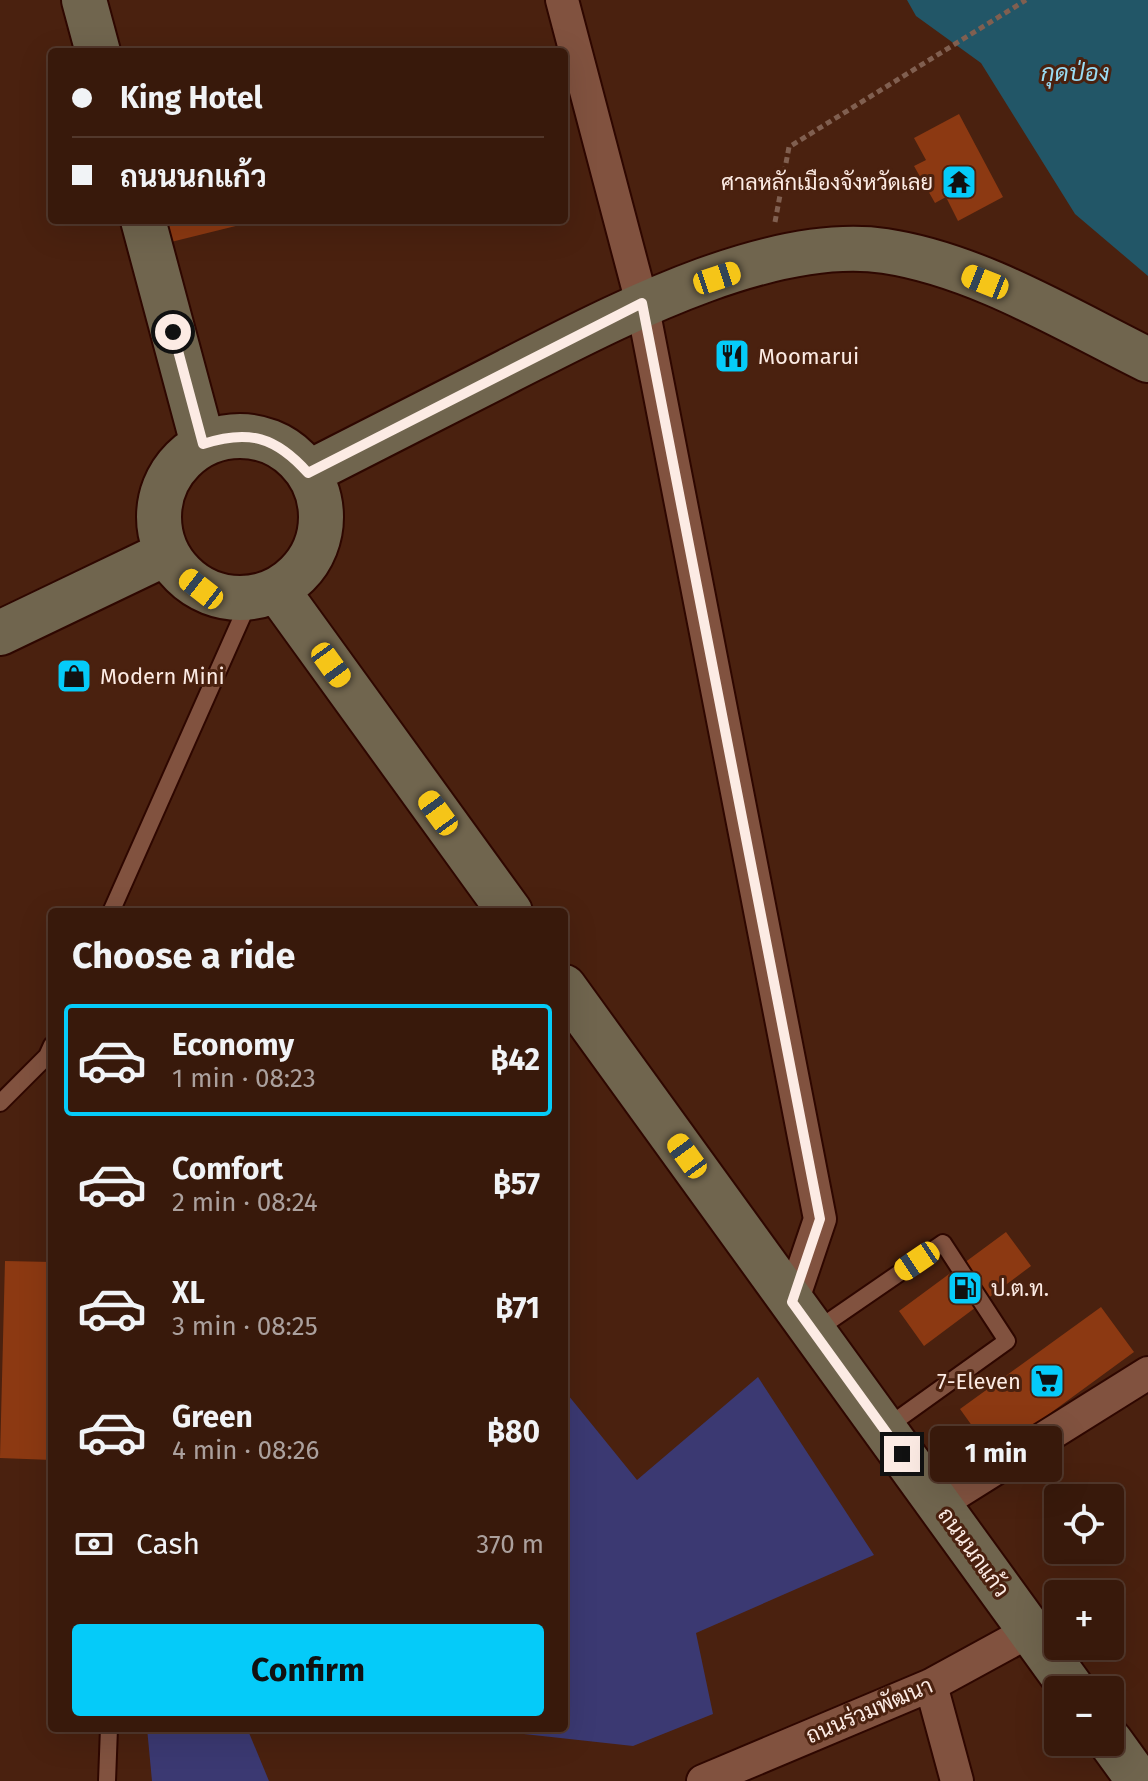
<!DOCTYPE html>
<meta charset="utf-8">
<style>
:root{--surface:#38190b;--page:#432619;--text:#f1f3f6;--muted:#aba09d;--line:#52382c;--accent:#05cbf9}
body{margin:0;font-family:"Fira Sans",Sarabun,sans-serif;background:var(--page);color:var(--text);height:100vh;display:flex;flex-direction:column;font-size:30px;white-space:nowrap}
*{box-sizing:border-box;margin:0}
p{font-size:26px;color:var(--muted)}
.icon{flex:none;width:44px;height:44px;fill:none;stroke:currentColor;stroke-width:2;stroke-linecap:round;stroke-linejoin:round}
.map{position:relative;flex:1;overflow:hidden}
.panel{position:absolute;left:48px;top:908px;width:520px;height:824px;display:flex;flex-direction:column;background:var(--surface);border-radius:8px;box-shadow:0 8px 32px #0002,0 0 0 2px var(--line)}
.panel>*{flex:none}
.top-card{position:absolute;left:48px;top:48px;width:520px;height:176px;border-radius:8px;box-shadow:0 8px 32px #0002,0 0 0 2px var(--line);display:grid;align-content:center;height:176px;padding:0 24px;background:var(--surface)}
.fabs{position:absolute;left:1044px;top:1484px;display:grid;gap:16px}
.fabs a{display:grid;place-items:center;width:80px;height:80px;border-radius:8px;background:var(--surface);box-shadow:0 8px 32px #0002,0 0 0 2px var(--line);font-size:40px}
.end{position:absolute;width:36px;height:36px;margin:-18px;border:10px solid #fcebe4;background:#111;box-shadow:0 0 0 4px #111}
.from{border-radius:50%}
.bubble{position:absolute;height:56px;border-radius:8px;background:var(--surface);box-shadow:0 8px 32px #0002,0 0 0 2px var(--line);font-size:26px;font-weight:700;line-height:56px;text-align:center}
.car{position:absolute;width:24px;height:48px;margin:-24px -12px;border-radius:10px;box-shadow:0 0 6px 2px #0007;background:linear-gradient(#f5c518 24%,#345 0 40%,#f5c518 0 76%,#345 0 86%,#f5c518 0)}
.top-card b{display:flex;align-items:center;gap:28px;height:76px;font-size:30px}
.top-card b+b{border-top:2px solid var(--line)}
.top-card i{width:20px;height:20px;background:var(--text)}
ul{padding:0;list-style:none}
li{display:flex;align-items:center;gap:24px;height:112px;margin:0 16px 12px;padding:0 8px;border:4px solid transparent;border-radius:8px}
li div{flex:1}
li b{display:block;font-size:30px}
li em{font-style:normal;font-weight:700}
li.current{border-color:var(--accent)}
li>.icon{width:72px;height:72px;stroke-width:1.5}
h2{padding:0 24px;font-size:36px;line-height:96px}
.pay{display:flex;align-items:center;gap:20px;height:88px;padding:0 24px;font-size:30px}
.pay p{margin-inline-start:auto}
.action{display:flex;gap:16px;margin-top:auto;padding:16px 24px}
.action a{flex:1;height:92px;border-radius:8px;background:var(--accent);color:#111;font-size:32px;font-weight:700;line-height:92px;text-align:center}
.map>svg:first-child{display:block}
.green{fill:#3b3972}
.water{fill:#225667}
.building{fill:#8c3912}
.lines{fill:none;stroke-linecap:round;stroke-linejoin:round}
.lane-casing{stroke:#2e0700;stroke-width:20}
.street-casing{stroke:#2e0700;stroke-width:36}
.secondary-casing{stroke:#2e0700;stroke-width:48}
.path{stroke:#805f50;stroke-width:5;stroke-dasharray:6 4;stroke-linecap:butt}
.lane{stroke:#81523f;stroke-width:16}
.street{stroke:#81523f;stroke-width:32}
.secondary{stroke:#70654e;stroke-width:44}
.route{stroke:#fcebe4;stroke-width:10}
.labels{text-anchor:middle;stroke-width:6;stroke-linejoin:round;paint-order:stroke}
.poi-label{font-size:22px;fill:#fcebe4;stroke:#4a210f;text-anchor:start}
.street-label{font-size:22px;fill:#fcebe4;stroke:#4a210f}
.water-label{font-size:24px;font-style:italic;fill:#99dbf3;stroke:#4a210f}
</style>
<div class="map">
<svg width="1148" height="1781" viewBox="0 0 1148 1781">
<rect width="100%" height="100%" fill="#4a210f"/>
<!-- green -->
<path class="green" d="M758,1377L874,1555L696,1633L713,1714L633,1746L470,1728H564V1390L637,1480Z
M147,1728H247L269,1781H152Z"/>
<!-- water -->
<path class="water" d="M907,0H1148V276L1075,214L981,63L916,16Z"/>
<!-- building -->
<path class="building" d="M959,114L1003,197L958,221L946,197L935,203L914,166L926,160L914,138Z
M165,220H255L256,221L171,242Z
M1006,1232L1031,1266L924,1346L899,1311Z
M5,1261L52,1262V1460L0,1458Z
M1101,1307L1134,1352L993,1455L960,1409Z"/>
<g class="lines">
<defs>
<path id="lane" d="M111,912L250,599
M0,1103L47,1056L52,1045
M815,1331L943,1243L1007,1341L887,1427
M107,1781L109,1728"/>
<path id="street" d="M562,0L642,303L820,1219L792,1302
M939,1504L1148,1373
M931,1685L957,1781
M703,1781L931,1685L1030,1631"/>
<path id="secondary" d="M84,0L98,52
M143,220L203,444
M159 517a81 81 0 1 1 162 0a81 81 0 1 1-162 0Z
M308,473C375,439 441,405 508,371C611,319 767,234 885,251C977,265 1065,319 1148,360
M277,590L510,912
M0,633L167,553
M564,987L1073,1690
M1110,1741L1139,1781"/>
</defs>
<!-- lane casing -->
<use href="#lane" class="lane-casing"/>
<!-- street casing -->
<use href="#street" class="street-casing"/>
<!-- secondary casing -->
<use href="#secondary" class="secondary-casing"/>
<!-- path -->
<path class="path" d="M775,222L789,147L1026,0"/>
<!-- lane -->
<use href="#lane" class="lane"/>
<!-- street -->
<use href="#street" class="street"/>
<!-- secondary -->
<use href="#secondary" class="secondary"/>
</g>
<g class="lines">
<!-- route -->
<path class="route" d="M173,332L203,444C249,429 276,437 308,473L642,303L820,1219L792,1302L902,1454"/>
</g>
<!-- icons -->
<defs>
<symbol id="temple-square" viewBox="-11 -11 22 22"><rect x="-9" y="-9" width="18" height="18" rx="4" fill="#05cbf9" stroke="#4a210f"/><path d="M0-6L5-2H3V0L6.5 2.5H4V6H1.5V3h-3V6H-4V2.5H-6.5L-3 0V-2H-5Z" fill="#111"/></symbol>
<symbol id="restaurant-square" viewBox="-11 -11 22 22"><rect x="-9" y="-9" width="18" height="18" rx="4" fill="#05cbf9" stroke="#4a210f"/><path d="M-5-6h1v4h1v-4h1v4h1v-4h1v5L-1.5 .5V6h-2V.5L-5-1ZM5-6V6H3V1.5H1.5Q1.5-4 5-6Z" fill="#111"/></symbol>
<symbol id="shop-square" viewBox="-11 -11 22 22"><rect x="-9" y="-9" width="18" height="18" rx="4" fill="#05cbf9" stroke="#4a210f"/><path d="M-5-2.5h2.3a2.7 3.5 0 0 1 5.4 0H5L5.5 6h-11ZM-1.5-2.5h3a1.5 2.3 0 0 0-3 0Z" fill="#111"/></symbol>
<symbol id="fuel-square" viewBox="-11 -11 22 22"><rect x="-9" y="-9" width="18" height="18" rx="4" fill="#05cbf9" stroke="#4a210f"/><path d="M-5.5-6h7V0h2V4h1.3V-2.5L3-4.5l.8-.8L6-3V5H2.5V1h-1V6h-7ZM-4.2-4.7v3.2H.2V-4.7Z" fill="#111"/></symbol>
<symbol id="supermarket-square" viewBox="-11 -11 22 22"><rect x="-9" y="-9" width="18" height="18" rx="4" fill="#05cbf9" stroke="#4a210f"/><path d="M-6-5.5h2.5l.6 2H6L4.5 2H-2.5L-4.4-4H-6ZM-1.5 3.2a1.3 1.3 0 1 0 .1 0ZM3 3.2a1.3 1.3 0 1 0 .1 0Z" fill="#111"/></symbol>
</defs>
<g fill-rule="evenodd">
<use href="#temple-square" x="939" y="162" width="40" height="40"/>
<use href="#restaurant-square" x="712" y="336" width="40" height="40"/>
<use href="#shop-square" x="54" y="656" width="40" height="40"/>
<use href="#fuel-square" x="945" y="1268" width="40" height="40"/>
<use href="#supermarket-square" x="1027" y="1361" width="40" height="40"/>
</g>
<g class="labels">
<!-- poi labels -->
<g class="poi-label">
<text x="933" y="190" text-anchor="end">ศาลหลักเมืองจังหวัดเลย</text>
<text x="758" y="364">Moomarui</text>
<text x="100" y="684">Modern Mini</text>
<text x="991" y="1296">ป.ต.ท.</text>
<text x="1021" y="1389" text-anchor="end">7-Eleven</text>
</g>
<!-- street labels -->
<g class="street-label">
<text transform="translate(974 1552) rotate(54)" y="8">ถนนนกแก้ว</text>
<text transform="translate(869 1710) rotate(-23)" y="8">ถนนร่วมพัฒนา</text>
</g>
<!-- water labels -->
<g class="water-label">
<text x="1075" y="81">กุดป่อง</text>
</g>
</g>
</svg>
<div class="fabs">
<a><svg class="icon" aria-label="locate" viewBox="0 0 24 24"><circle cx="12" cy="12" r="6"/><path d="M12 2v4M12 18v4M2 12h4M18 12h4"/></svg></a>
<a>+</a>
<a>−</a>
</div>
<i class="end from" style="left:173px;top:332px"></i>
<i class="end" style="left:902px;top:1454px"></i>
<div class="bubble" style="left:930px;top:1426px;width:132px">1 min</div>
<i class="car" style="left:717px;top:278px;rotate:72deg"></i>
<i class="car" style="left:985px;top:282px;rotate:292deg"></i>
<i class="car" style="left:201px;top:589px;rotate:308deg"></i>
<i class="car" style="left:331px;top:665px;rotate:144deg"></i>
<i class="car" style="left:438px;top:813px;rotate:324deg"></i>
<i class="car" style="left:687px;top:1156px;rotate:324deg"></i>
<i class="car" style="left:917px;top:1261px;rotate:236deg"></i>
<div class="top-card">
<b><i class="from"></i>King Hotel</b>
<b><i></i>ถนนนกแก้ว</b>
</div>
<section class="panel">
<h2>Choose a ride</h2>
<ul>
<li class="current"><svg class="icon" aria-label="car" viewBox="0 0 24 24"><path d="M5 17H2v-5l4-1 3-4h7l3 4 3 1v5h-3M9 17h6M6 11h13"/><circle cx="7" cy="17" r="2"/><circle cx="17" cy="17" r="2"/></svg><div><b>Economy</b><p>1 min · 08:23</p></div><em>฿42</em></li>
<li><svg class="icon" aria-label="car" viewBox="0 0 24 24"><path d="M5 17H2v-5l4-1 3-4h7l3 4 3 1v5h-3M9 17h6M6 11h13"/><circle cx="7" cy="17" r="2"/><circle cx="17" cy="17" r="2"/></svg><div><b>Comfort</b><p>2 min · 08:24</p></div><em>฿57</em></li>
<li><svg class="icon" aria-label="car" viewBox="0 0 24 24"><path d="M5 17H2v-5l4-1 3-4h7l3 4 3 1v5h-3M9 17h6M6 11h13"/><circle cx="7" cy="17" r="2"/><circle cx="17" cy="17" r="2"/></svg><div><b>XL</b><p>3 min · 08:25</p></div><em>฿71</em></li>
<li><svg class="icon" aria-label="car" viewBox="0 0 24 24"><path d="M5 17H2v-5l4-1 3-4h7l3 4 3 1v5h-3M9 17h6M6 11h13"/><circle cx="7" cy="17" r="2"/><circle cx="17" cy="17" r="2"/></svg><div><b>Green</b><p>4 min · 08:26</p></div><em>฿80</em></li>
</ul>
<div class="pay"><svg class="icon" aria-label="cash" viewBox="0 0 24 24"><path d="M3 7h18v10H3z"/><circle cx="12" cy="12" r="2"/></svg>Cash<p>370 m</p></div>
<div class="action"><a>Confirm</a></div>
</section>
</div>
